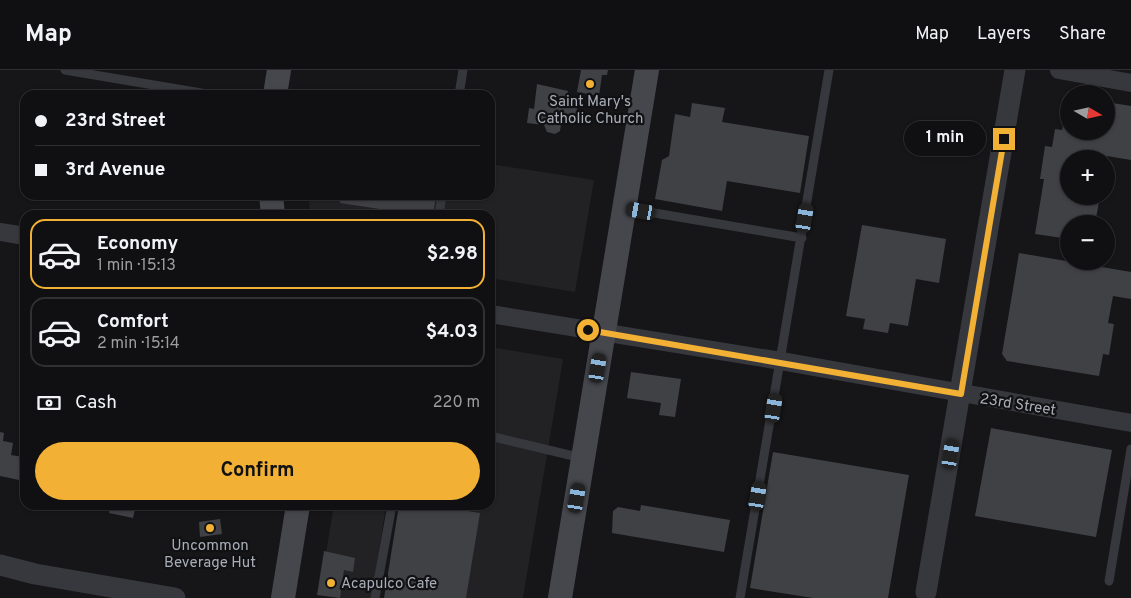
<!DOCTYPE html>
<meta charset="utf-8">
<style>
:root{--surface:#101012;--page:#19191b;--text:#f1f3f6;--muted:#9c9d9f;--line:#303032;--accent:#f2b134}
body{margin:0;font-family:Overpass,sans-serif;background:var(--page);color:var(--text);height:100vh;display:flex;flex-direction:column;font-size:19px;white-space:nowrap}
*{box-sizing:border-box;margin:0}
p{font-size:16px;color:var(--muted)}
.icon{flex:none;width:28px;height:28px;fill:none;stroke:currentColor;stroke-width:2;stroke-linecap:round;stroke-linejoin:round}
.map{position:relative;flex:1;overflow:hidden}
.drawer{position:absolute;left:20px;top:140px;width:475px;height:300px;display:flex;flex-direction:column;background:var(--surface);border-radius:15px;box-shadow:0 1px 4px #0004,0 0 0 1px var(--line)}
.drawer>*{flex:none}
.hud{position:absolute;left:20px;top:20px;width:475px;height:110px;border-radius:15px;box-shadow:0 1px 4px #0004,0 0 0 1px var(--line);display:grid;align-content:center;height:110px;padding:0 15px;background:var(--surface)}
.needle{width:32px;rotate:99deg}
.fabs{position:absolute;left:1060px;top:15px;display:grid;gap:10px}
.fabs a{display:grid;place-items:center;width:55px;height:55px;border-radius:50%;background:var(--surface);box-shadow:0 1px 4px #0004,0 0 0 1px var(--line);font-size:25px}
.end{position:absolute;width:22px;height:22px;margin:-11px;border:6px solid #f2b134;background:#111;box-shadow:0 0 0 2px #111}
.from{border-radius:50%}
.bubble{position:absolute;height:35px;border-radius:18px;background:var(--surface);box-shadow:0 1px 4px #0004,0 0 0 1px var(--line);font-size:16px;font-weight:700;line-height:35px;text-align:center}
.car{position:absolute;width:15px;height:30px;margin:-15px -8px;border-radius:6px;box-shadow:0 0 4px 1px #0007;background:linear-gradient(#222 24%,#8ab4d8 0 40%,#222 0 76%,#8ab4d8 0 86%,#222 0)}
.hud b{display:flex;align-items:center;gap:18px;height:48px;font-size:19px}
.hud b+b{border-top:1px solid var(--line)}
.hud i{width:12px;height:12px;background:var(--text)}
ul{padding:9px 0 0;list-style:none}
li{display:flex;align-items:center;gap:15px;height:70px;margin:0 10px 8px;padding:0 5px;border:2px solid var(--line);border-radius:15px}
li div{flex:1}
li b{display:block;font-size:19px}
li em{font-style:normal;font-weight:700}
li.selected{border-color:var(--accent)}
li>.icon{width:45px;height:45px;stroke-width:1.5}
.pay{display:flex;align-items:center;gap:12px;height:55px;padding:0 15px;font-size:19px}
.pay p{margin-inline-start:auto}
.cta{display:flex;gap:10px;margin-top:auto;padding:10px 15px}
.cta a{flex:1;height:58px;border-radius:30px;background:var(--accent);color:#111;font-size:20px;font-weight:700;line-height:58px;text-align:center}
header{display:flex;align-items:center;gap:30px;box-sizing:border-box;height:70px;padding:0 25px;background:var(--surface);border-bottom:1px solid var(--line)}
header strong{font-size:24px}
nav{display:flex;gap:28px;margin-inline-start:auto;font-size:18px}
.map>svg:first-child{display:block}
.built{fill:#222225}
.building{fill:#404145}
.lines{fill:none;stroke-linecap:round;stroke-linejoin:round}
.service{stroke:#37383d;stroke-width:9}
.minor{stroke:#37383d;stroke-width:18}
.tertiary{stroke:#37383d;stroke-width:21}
.secondary{stroke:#45474d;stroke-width:24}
.route{stroke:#f2b134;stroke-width:6}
.poi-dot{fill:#f2b134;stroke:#111113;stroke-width:2}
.labels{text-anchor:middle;stroke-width:4.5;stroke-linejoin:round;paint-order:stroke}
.poi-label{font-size:15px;fill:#a8adb8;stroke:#111113}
.street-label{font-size:15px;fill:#a8adb8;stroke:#111113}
</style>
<header>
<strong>Map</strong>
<nav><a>Map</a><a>Layers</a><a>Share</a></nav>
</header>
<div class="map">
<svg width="1131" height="528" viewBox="0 0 1131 528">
<rect width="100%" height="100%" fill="#161618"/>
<!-- built -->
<path class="built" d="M490,94L594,110L575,222L490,208V145H310L309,125H490Z
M490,277L563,289L523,528H386L402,435H490Z
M334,435H386L372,528H342L319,524Z"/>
<!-- building -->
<path class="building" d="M581,0H608L607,5H602L599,26L577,22Z
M537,14L568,21L567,26L574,27L573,32L578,33L576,45L571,44L570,48L562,47L560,61L555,64L547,62L544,55L527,53L529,38L534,39Z
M1069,29V61H1106V32L1131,36V90L1107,86L1106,89H1069V126H1100L1095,154H1069V169L1035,164L1044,109H1040L1045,76L1052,77L1055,59L1062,60Z
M692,33L725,38L722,52L809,66L800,123L727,111L722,141L655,129L662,90L669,86L675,44L690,47Z
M341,125H436L433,145H379L380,139L340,133Z
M862,155L946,169L939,213L916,209L908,256L890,253L888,263L863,259L865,249L846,246Z
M1106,156L1110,157L1107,171H1106Z
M1019,183L1131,202V229L1113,226L1108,253L1114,254L1109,285L1103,284L1099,306L1007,291L1002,284Z
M631,302L681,309L675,347L659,345L661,333L627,328Z
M991,358L1112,380L1096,467L975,446Z
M0,362L4,363L3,371L13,373L11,385L23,387L19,410L0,406Z
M773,382L909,405L888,528H813L750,518Z
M110,435H136L133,448L109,443Z
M399,435H429L480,443L466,528H384Z
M641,435L730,450L724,482L612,463L613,441L618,437L640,441Z
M220,449L222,464L200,467L199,452Z
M324,481L355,488L353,502L344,500L340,528L317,525Z"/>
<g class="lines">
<!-- service -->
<path class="service" d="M65,0L213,25
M459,25L463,0
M625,138L802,168
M439,145L442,125
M490,366L582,388
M1109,511L1131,379
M375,528L392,435
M740,528L829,0"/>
<!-- minor -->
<path class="minor" d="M1059,0L1131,13
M0,162L25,166
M490,244L781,291L1131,353"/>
<!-- tertiary -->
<path class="tertiary" d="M0,495L35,504L175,528
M926,522L1015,0"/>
<!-- secondary -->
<path class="secondary" d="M275,25L279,0
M271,125L273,145
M283,528L298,435
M560,528L647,0"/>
</g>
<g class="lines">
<!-- route -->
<path class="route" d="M588,260L961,324L1004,69"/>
</g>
<!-- markers -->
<g class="poi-dot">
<circle cx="590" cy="14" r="5"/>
<circle cx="210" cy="458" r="5"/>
<circle cx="331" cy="513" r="5"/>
</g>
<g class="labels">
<!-- poi labels -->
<g class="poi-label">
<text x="590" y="36">Saint Mary's<tspan x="590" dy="17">Catholic Church</tspan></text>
<text x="210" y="480">Uncommon<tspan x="210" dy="17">Beverage Hut</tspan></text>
<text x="341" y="518" text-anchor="start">Acapulco Cafe</text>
</g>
<!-- street labels -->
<g class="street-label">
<text transform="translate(1018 334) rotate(9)" y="5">23rd Street</text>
</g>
</g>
</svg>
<div class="fabs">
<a><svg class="needle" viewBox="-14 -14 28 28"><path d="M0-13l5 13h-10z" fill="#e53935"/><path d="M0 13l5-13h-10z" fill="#9c9d9f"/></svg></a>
<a>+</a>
<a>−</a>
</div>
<i class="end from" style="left:588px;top:260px"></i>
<i class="end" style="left:1004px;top:69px"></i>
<div class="bubble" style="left:904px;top:51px;width:82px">1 min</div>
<i class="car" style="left:641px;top:141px;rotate:280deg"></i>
<i class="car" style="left:805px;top:148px;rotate:10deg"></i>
<i class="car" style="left:598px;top:298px;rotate:9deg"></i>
<i class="car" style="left:774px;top:338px;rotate:9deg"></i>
<i class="car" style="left:951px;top:384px;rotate:9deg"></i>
<i class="car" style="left:758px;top:426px;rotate:10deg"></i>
<i class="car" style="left:577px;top:428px;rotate:10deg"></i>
<div class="hud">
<b><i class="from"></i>23rd Street</b>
<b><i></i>3rd Avenue</b>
</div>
<section class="drawer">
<ul>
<li class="selected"><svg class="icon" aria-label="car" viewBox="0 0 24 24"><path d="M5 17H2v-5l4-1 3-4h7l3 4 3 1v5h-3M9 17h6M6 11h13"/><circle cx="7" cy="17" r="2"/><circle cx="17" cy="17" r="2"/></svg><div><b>Economy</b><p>1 min · 15:13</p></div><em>$2.98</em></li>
<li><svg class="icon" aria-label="car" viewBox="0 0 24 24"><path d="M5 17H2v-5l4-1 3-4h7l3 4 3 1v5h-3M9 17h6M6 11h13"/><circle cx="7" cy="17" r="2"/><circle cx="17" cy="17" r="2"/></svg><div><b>Comfort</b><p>2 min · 15:14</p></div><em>$4.03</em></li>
</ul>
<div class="pay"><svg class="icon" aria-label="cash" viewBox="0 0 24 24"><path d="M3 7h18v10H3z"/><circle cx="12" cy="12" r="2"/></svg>Cash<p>220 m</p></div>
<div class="cta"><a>Confirm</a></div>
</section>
</div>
